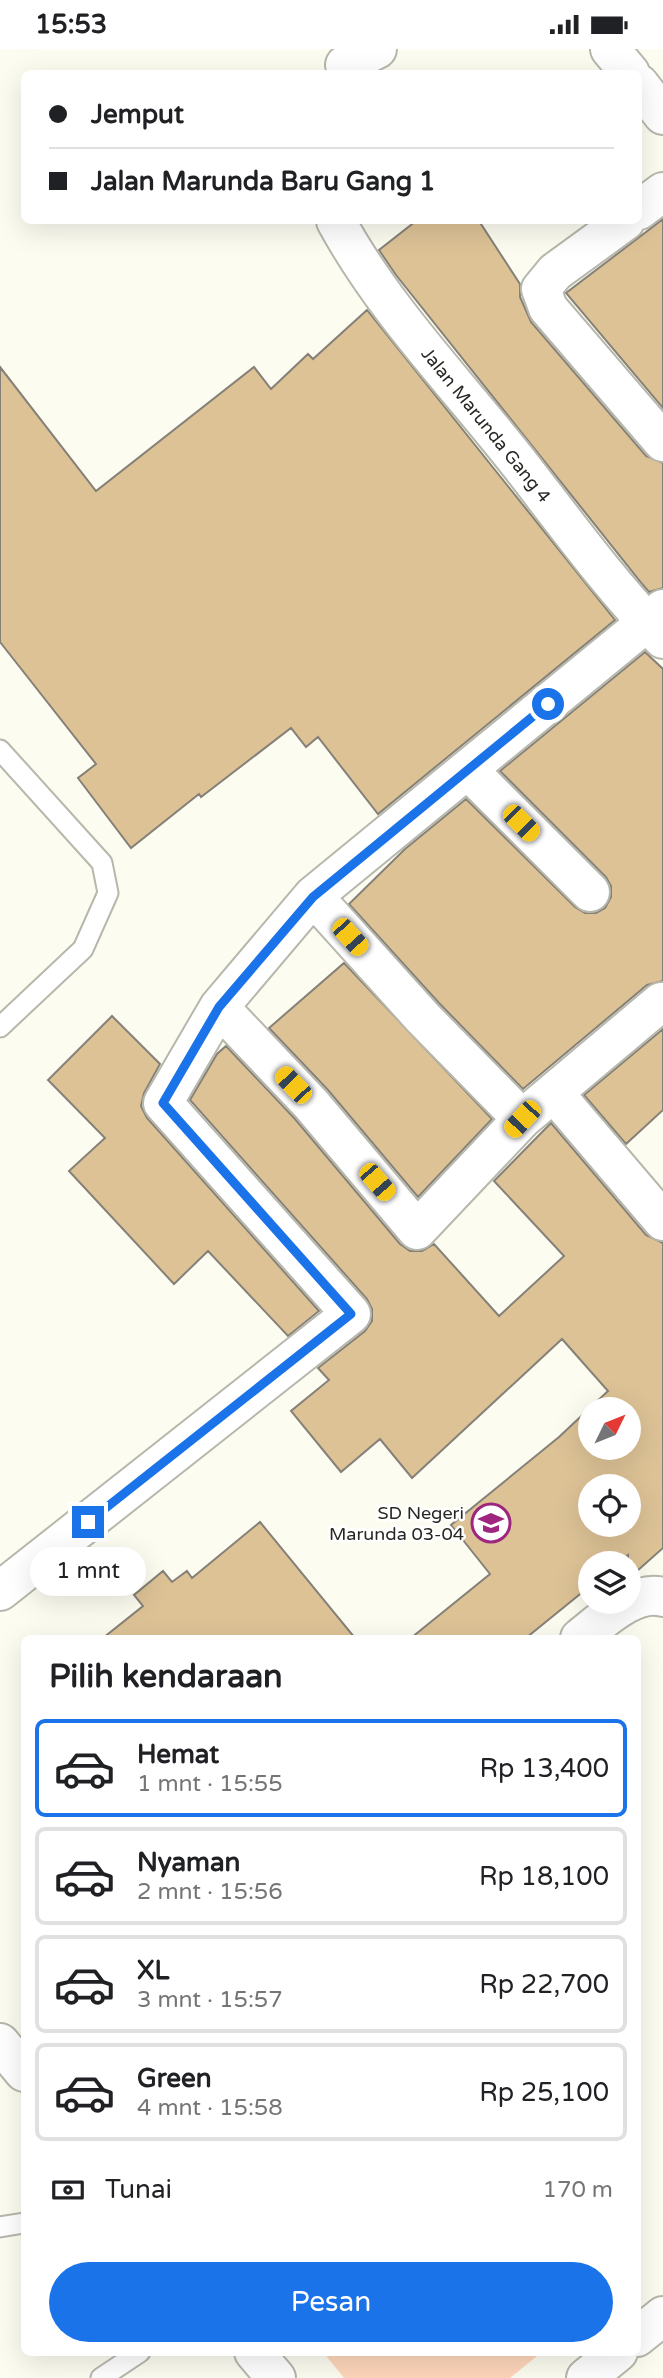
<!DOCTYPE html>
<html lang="id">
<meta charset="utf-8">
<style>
:root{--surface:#fff;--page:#f2f2f2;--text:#202124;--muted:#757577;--line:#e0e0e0;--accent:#1a73e8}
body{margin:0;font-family:"Varela Round",sans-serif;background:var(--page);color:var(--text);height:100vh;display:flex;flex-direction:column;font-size:26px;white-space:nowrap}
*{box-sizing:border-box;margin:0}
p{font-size:23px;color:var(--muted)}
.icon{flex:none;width:38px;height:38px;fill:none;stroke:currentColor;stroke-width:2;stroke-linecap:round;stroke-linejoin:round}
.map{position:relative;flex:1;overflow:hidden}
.side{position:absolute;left:21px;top:1586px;width:620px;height:721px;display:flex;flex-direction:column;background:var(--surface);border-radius:10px;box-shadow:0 7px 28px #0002}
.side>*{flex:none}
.top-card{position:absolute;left:21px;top:21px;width:621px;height:154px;border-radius:10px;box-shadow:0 7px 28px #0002;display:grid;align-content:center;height:154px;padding:0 28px;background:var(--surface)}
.needle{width:46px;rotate:47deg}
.tools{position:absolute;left:578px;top:1348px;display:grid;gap:14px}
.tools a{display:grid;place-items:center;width:63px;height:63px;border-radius:50%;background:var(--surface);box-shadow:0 7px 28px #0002;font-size:35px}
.end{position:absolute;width:32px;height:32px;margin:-16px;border:9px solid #1a73e8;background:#fff;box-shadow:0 0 0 4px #fff}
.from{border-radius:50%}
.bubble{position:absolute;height:49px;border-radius:24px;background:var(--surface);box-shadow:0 7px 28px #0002;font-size:23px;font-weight:600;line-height:49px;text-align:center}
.car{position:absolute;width:21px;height:42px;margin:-21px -10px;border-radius:9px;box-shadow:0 0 5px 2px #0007;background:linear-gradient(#f5c518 24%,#345 0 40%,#f5c518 0 76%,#345 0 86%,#f5c518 0)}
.top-card b{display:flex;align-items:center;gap:24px;height:66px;font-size:26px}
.top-card b+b{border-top:2px solid var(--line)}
.top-card i{width:18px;height:18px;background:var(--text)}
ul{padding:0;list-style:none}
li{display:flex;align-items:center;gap:21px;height:98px;margin:0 14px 10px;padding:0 14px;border:4px solid var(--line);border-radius:10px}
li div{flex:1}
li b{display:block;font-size:26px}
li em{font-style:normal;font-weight:600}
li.selected{border-color:var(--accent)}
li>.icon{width:63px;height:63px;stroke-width:1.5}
h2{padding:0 28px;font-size:32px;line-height:84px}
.pay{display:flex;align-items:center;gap:18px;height:77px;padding:0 28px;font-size:26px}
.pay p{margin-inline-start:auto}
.primary-button{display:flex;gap:14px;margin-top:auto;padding:14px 28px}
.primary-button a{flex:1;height:80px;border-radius:42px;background:var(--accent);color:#fff;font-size:28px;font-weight:600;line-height:80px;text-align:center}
.status{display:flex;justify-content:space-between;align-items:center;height:49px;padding:0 35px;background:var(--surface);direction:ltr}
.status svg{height:19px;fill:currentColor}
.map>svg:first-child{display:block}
.green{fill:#fed6bb}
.building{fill:#ddc296;stroke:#868178;stroke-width:2;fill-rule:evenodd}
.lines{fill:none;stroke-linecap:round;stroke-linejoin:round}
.lane-casing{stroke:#b7b7ac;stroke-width:23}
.street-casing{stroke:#b7b7ac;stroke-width:42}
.lane{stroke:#fff;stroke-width:19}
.street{stroke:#fff;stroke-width:38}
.route{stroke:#1a73e8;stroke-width:9}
.labels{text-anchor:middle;stroke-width:5;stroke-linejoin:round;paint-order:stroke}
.street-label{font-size:18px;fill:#272723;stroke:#fff}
.poi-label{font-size:18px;fill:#272723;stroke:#fff;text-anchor:end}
</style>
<div class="status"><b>15:53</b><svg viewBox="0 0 49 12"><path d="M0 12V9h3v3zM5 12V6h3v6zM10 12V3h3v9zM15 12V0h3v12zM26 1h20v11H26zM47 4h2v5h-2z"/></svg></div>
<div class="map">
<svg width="663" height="2329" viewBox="0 0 663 2329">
<rect width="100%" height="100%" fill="#fdfcf1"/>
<!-- green -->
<path class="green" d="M323,2303H542L510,2329H344Z"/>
<!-- building -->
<path class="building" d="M663,170V359L566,244Z
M416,172H479L520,235V248L531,273L646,407L663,414V539L649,543L643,536L396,226L379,201Z
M367,261L615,571L378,765L318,688L306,698L291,679L201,748L199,745L131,799L78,729L96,715L0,593V318L96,442L254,318L271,340L308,305L313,310Z
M645,603L663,620V932L647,936L523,1040L439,954L349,855L405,800L466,750L575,858L585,864H596L605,859L611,848V837L606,828L500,722Z
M344,914L492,1070L418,1148L328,1041L269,979Z
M112,967L160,1015L144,1044L141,1057L147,1069L319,1262L288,1287L208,1202L174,1235L69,1122L105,1089L48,1031Z
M663,980V1061L626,1095L584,1046Z
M226,997L295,1070L400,1195L410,1202H422L434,1195L499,1267L564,1207L494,1132L551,1074L646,1186L663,1194V1499L628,1530V1506L618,1514H590V1537L526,1589H411L490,1525L451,1476L559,1388L608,1342L562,1290L412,1429L380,1390L341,1423L291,1362L329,1331L318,1319L365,1282L372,1272V1260L367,1250L190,1051L217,1005ZM590,1360H628V1398H590ZM590,1437H628V1475H590Z
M260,1473L355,1589H103L143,1557L134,1546L163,1522L172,1533L187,1522L192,1529Z"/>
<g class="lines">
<defs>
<path id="lane" d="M0,701L102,814L108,844L83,900L0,978
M0,2178L24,2174
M101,2329L140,2303"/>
<path id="street" d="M610,0L630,24
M345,16L377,0
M639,35L663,66
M639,161L663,143
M336,172C386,264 461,339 525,422C569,479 612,538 663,590
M625,172L555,223L541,240L548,259L663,393
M469,722L590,843
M313,847L423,969L522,1070
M219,958L311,1055L417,1181L522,1070L661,953
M554,1044L663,1172
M0,1542L351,1265L163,1054L219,958L313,847L663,560
M580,1589C602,1572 634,1540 663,1548
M0,1994L24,2023
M637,2288L663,2267
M254,2303L276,2329
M586,2329L618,2303"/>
</defs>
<!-- lane casing -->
<use href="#lane" class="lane-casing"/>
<!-- street casing -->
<use href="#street" class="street-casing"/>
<!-- lane -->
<use href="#lane" class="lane"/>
<!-- street -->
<use href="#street" class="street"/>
</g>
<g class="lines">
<!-- route -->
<path class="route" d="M88,1473L351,1265L163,1054L219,958L313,848L548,655"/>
</g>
<!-- icons -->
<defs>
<symbol id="school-ring" viewBox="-11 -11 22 22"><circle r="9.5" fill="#fff" stroke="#9e267e" stroke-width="1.5"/><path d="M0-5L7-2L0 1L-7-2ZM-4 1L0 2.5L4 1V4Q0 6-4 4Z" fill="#9e267e"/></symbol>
</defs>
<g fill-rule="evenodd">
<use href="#school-ring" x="469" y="1452" width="44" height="44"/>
</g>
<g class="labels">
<!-- street labels -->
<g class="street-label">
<text transform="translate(486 376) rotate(51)" y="6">Jalan Marunda Gang 4</text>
</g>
<!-- poi labels -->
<g class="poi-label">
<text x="464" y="1470">SD Negeri<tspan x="464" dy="21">Marunda 03-04</tspan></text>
</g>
</g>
</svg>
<div class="tools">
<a><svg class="needle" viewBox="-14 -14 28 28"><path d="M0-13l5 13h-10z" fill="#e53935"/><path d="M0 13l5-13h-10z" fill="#757577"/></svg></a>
<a><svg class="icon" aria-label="locate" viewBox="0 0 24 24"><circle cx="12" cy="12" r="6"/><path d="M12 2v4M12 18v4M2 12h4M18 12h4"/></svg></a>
<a><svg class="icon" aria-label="layers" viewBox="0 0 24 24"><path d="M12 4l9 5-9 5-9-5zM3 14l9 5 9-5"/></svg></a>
</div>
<i class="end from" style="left:548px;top:655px"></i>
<i class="end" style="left:88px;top:1473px"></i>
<div class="bubble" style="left:30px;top:1498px;width:116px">1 mnt</div>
<i class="car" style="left:521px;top:774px;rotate:135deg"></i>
<i class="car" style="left:350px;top:888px;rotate:138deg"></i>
<i class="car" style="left:293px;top:1036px;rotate:316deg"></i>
<i class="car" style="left:522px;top:1070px;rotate:223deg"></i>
<i class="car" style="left:377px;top:1133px;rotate:139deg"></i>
<div class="top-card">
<b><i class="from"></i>Jemput</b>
<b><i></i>Jalan Marunda Baru Gang 1</b>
</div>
<section class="side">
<h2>Pilih kendaraan</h2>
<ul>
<li class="selected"><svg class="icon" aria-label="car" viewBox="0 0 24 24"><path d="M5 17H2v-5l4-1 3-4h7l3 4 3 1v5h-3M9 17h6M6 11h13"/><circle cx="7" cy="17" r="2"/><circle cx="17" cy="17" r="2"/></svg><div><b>Hemat</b><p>1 mnt · 15:55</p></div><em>Rp 13,400</em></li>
<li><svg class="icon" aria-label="car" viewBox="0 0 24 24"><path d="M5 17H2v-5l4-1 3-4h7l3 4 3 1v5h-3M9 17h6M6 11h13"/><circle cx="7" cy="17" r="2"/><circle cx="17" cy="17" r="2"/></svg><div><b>Nyaman</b><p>2 mnt · 15:56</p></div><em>Rp 18,100</em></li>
<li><svg class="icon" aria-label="car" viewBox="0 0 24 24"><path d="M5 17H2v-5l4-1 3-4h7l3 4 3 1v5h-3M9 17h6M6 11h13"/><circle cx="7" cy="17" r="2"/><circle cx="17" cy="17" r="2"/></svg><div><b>XL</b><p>3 mnt · 15:57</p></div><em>Rp 22,700</em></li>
<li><svg class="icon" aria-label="car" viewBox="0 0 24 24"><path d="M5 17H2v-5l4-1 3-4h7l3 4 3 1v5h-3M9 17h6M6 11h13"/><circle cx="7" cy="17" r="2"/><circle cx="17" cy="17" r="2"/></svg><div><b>Green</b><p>4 mnt · 15:58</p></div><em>Rp 25,100</em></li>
</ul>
<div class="pay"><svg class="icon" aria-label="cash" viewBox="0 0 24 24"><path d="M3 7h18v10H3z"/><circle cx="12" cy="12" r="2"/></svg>Tunai<p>170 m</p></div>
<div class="primary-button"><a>Pesan</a></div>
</section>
</div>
